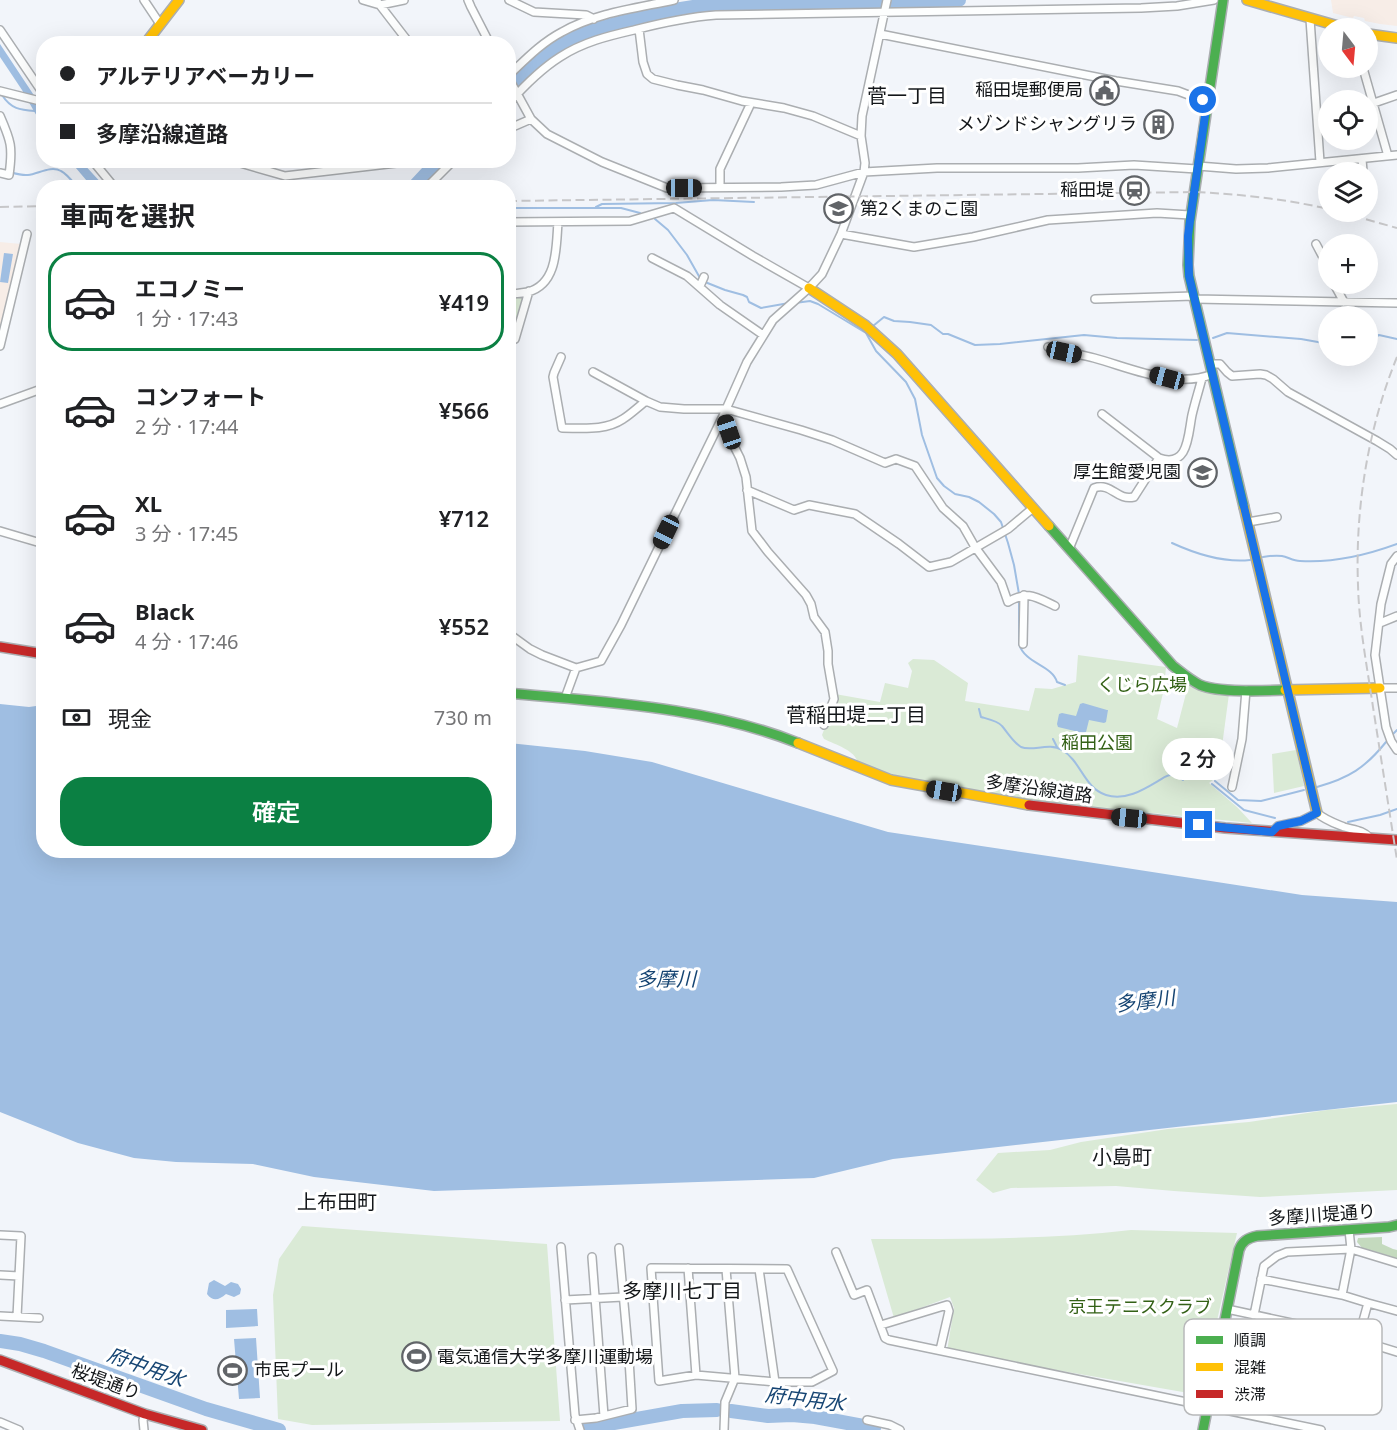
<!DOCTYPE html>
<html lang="ja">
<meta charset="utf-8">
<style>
:root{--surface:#fff;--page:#f2f2f2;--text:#202124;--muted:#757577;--line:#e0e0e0;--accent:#0b8043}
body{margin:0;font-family:"Noto Sans","Noto Sans JP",sans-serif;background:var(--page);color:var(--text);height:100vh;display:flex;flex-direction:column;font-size:22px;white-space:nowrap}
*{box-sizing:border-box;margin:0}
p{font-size:20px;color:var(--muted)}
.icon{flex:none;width:33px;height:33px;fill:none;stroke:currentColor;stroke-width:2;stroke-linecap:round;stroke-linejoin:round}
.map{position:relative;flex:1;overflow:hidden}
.sheet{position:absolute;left:36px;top:180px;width:480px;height:678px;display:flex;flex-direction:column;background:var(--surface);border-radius:24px;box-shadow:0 6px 24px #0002}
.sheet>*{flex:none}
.top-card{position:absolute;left:36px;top:36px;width:480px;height:132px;border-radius:24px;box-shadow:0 6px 24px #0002;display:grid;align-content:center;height:132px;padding:0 24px;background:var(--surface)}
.needle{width:39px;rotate:164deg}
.controls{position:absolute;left:1318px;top:18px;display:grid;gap:12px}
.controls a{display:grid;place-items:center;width:60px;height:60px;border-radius:50%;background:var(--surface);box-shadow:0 6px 24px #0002;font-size:30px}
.end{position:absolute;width:27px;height:27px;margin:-14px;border:8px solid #1a73e8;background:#fff;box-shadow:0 0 0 3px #fff}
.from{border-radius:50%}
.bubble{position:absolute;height:42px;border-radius:21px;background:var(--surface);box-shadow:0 6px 24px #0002;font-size:20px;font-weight:600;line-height:42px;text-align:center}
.car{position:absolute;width:18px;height:36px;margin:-18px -9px;border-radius:8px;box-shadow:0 0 4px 2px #0007;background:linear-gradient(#222 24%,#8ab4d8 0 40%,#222 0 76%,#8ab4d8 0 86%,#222 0)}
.top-card b{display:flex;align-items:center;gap:21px;height:57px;font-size:22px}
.top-card b+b{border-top:2px solid var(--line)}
.top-card i{width:15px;height:15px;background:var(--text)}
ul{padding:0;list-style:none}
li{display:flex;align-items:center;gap:18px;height:99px;margin:0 12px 9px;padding:0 12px;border:3px solid transparent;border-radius:24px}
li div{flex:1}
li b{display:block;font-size:22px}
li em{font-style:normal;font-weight:600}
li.selected{border-color:var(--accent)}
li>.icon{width:54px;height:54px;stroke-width:1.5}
h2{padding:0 24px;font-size:27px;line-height:72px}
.pay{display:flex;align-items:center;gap:15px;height:66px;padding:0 24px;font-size:22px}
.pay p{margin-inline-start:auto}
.action{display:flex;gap:12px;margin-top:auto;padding:12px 24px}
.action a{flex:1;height:69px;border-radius:24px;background:var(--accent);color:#fff;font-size:24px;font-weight:600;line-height:69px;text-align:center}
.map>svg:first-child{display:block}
.education{fill:#f7ede7}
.green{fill:#daead6}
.forest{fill:#c4dabe}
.water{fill:#9fbee2}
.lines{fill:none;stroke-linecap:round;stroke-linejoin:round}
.stream{stroke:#9fbee2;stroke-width:2}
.river{stroke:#9fbee2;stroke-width:14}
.street-casing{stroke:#abaeb1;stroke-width:10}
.fast-casing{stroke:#abaeb1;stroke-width:12}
.slow-casing{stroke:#abaeb1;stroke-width:12}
.jam-casing{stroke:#abaeb1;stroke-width:12}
.street{stroke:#fdfefe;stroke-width:7}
.fast{stroke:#4caf50;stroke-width:9}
.slow{stroke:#ffc107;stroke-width:9}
.jam{stroke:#c62828;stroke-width:9}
.rail{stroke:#c7c7c9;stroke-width:2;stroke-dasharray:9 4.5;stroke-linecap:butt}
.route{stroke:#1a73e8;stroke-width:8}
.labels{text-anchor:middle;stroke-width:6;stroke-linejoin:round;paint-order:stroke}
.poi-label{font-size:18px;fill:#131619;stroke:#fff;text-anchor:end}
.park-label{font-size:18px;fill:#336116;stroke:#fff}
.street-label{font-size:18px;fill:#131619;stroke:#fff}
.neighbourhood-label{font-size:20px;fill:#131619;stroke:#fff}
.water-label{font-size:20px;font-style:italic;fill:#164573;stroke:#fff}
.key{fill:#fff;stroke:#b8b9ba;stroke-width:1.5}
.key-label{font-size:16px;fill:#131619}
</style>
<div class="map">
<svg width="1397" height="1430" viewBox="0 0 1397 1430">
<rect width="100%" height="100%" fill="#f2f5fa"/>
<!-- education -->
<path class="education" d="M1331,0H1397V26L1380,24L1365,21L1364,18L1354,16L1353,18L1333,13Z
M0,242L21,244L0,340Z"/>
<!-- green -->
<path class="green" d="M525,296L517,324L509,321L508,299Z
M1078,655L1166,667L1165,678L1166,680L1157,719L1177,728L1189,682L1229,694L1218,776L1209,783L1237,807L1252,823L1032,801L904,778L858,763C855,750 836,745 824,739L822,735L836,699L835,694L880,702L885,683L908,688L912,671L908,663L913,659L934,660L968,683L965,701L1029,711L1035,688L1052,689L1076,682Z
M1296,750L1304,786L1274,793L1272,754Z
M1397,1104V1190L1260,1197L1174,1191L1116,1186L1011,1188L993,1193L976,1180L998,1153L1050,1150L1081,1142L1168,1129L1249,1122L1327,1110Z
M302,1226L547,1244L560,1421L312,1425L278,1419L273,1295L279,1259Z
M1131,1230L1237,1233L1200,1395L947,1351L954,1308L950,1297L894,1318L871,1239C958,1239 1045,1240 1131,1230Z"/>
<!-- forest -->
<path class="forest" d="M1382,1237V1244L1393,1249L1397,1250V1259L1363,1249L1357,1242L1358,1238Z"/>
<!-- water -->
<path class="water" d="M0,44L43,109V125L35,113L22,90L0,57Z
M70,161H81L105,187H92Z
M4,253L13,254L8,283L0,282Z
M1083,703L1107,710H1108L1106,722L1104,723L1089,720L1086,732L1083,733L1058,727L1057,724L1059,714L1062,713L1076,716L1080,704Z
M0,704L29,707L43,705L44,850H508L509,743L585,751L652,762L888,832L1055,857L1302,895L1397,902V1102L893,1159L814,1178L434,1191L314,1177L253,1164L176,1162L134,1158L78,1143L0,1112Z
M214,1280L225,1286L231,1282L238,1284L241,1289L240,1294L234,1297L226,1294C219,1300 213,1302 207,1294L209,1283Z
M257,1309L258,1326L226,1328V1310Z
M256,1338L260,1398L239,1399L234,1339Z"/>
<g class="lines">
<!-- stream -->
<path class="stream" d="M2,95C11,109 20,110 35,111
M0,170C10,171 18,176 28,175C38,174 51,165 61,171C67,174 73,182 78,188
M596,207L602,204L676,203L713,200L754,202
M508,208H621L640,213
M655,219L668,230L687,255L700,278
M705,282L725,290L743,295L747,297L749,302L761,308L789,303
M795,303L810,301L818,304L866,333L876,351L906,382L915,399L922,435L937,478L944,486L955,494L969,497L979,502L994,514L1001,522L1008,543L1014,565L1019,594
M873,326L884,317L894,321L910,322L931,325L943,334H948L975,345L1000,344L1084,335L1117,338L1197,340
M1213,338L1227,333L1301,339L1329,344
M1368,341L1379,335L1397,339
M1172,543C1196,554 1223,563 1250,560
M1263,557C1269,556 1276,555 1282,556C1288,557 1293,561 1300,561C1332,563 1367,555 1397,544
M1019,600V644C1025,664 1052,665 1057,682L1065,685
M979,709L981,717C988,719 998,721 1002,726C1008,733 1013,742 1021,747C1032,752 1049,742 1062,750C1081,761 1084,788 1106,795C1125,801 1143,790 1158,781C1162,779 1166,775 1171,775C1175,775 1180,777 1183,780
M1393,734L1397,730
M1053,739L1057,747
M1215,781L1238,800L1261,801L1304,790
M1212,784L1244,810L1275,818
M1317,787C1349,778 1365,768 1386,742
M1348,822L1380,815L1397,809"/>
<!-- river -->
<path class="river" d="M508,89L547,53L562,43L586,32L656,13L699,6L959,0
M413,188L439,160
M0,1341L20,1344L44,1351L206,1409L279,1430
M731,1411L768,1416L792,1415L815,1417L874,1428
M586,1428L682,1411L717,1410"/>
<defs>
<path id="street" d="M144,0L160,24
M363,0L380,5L404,0
M376,0L410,44
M468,0L471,7L490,44
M509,0L534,12L586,15L594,19
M1310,19L1320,162
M639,29L643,62L647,74L653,79L677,85L703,90L742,101L784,108L813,116L861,136
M0,30L44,95
M880,34L1116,81L1178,91L1207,102
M1363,68L1388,156
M508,76C525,60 541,43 562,32C595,13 637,8 674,0
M508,77L531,119L547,134L602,162L667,188L781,187L816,185L864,172L937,168H1078L1134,165L1197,169
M0,91L44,102
M1374,103L1397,95
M508,104C524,86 541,69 560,57C583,42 608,36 634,30C661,23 688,17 716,15L1141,8L1177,6L1214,0
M0,116C11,141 13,147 9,175L0,173
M508,129L531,119
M1362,159L1363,172
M92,160L115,188
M230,160L285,176L422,160
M1198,166L1236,169L1268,168L1397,155
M720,187V169L751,103
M426,188L454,160
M508,222L630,221L674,208L753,256L809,288
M841,234L914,247L973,237L1048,220L1157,213L1190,215
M1316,244L1325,261L1329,278
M652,258L687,276L720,305L763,335
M1334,284L1344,302
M700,286L704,277
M508,294C515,294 522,293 528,292C558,284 556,247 558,222
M1095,299L1194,296
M1195,299L1397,303
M508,337L515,339L529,291
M0,346L27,234
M1048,347C1063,352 1079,354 1094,358C1131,368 1175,389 1213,374
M561,357L554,373L553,377L562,428C583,428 605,431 623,419C631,414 638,407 646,401
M1211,364H1220L1227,372L1232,376L1260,374L1266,375L1273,379L1288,392L1377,441L1390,449L1397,455
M593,372L646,401L660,407L684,409H726L801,430L832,440L885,463L896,459L915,466L943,508L963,526L975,547L1001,582L1008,602C1028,590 1036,597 1055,606
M0,404L44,388
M1102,414L1159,458C1189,469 1188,434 1192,415C1195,402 1199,390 1202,378
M723,416L732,442L740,458L746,477L752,531L768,552L806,595L811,604L814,617L825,632L828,651V664L834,699L824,725
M747,490L794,510L809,505L855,514L899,544L929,567L951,562L1008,529L1033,508
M1248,522L1277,517
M0,531L44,544
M1069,549L1094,488C1112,482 1116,501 1134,497L1159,458
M1397,556L1391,564L1381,604L1375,655L1386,727L1391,741L1397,750
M1380,623L1397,616
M508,633L530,649L542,655L576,668L601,661L621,625L675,514L723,416L747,362L773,320L809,288L822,274L841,234L864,172L865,163L861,136L862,116L887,0
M1023,644L1024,595
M1380,688H1397
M565,698L576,668
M1232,787L1242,739L1246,690
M1272,832L1278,826L1301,821L1317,813C1325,820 1334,823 1344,827C1354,830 1363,830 1370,838
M0,1235L21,1236L17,1317
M561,1247L575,1415L580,1430
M836,1252L854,1295L867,1290L885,1338L889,1340L1321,1430
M592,1257L604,1416
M651,1268L787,1269L833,1371L812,1382H775L696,1375L659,1381Z
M688,1268L696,1375
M759,1269L775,1382
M0,1275L19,1276
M1261,1279L1342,1295L1351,1249L1349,1230
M1342,1295L1368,1303
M565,1300L623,1297
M1227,1309L1329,1331L1397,1352
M1254,1315L1264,1266L1277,1256L1287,1252L1351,1249L1397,1263
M0,1316L39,1318
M881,1325L947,1305L949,1311L940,1350
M1358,1339L1368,1303L1397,1311
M570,1359L629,1354
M575,1420L596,1418L632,1409L629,1359L619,1248
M867,1420L890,1425L900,1430
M0,1422L19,1430
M144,1430L143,1420L145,1414
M724,1430L725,1402L735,1378L726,1269"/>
<path id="fast" d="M1223,0L1190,221L1188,265L1189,276L1244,507
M1049,526L1173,666C1182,673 1190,680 1200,685C1219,693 1263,691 1285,690
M508,693C602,702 709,707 798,743
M1203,1430L1239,1250C1242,1241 1248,1238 1257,1236L1389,1227L1397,1225"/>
<path id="slow" d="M1247,0L1345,28
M1368,34L1397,38
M145,44L179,0
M809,288L865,325L897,354L1049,526
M1244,507L1317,813
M1285,690L1380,688
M798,743L891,780L1029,805"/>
<path id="jam" d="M0,647L44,654
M1029,805L1225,828L1397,840
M0,1360L145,1414L202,1430"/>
</defs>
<!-- street casing -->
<use href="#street" class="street-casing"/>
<!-- fast casing -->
<use href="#fast" class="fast-casing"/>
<!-- slow casing -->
<use href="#slow" class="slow-casing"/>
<!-- jam casing -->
<use href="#jam" class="jam-casing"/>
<!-- street -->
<use href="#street" class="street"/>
<!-- fast -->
<use href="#fast" class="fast"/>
<!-- slow -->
<use href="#slow" class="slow"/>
<!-- jam -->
<use href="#jam" class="jam"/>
<!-- rail -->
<path class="rail" d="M508,201L1194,192C1240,194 1284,199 1329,209
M0,207L44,206
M1340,212L1397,228
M1397,357C1368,428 1355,508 1358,585C1359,626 1367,666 1373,707C1381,758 1389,809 1397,860"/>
</g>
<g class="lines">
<!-- route -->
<path class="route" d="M1199,825L1272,832L1278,826L1301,821L1317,813L1189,276L1188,236L1190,221L1207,102L1203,100"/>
</g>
<!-- icons -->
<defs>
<symbol id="civic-ring" viewBox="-11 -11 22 22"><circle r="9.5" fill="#fff" stroke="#616468" stroke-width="1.5"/><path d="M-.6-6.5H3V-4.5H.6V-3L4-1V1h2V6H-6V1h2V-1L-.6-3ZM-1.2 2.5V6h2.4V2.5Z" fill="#616468"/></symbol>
<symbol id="building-ring" viewBox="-11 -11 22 22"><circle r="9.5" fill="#fff" stroke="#616468" stroke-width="1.5"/><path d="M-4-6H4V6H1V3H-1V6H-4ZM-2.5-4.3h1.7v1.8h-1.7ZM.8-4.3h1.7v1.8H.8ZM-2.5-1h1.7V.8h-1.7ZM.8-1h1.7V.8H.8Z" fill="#616468"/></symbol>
<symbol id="station-ring" viewBox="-11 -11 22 22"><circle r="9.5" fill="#fff" stroke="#616468" stroke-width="1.5"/><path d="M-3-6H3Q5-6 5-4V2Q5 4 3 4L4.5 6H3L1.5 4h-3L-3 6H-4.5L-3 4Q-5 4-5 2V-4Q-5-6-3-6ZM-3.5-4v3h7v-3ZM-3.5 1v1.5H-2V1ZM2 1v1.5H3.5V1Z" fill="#616468"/></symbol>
<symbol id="school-ring" viewBox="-11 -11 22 22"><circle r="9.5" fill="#fff" stroke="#616468" stroke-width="1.5"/><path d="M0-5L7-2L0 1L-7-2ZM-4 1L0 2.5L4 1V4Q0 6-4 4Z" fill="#616468"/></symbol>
<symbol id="stadium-ring" viewBox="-11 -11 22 22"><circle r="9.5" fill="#fff" stroke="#616468" stroke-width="1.5"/><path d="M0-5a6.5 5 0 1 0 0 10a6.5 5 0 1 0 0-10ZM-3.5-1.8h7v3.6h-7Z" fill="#616468"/></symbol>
</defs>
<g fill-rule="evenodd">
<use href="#civic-ring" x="1088" y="74" width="33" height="33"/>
<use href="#building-ring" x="1142" y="108" width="33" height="33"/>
<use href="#station-ring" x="1118" y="174" width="33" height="33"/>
<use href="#school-ring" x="822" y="192" width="33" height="33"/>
<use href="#school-ring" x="1186" y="456" width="33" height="33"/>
<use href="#stadium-ring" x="400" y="1340" width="33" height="33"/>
<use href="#stadium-ring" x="216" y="1354" width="33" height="33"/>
</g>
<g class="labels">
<!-- poi labels -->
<g class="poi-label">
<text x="1083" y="96">稲田堤郵便局</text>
<text x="1137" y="130">メゾンドシャングリラ</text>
<text x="1114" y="196">稲田堤</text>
<text x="860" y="215" text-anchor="start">第2くまのこ園</text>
<text x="1181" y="478">厚生館愛児園</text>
<text x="437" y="1363" text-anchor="start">電気通信大学多摩川運動場</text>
<text x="254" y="1376" text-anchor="start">市民プール</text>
</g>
<!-- park labels -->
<g class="park-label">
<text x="1142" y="691">くじら広場</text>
<text x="1097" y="749">稲田公園</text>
<text x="1140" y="1313">京王テニスクラブ</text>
</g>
<!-- street labels -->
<g class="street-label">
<text transform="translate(1039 789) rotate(8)" y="6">多摩沿線道路</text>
<text transform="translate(1322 1215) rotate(-4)" y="6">多摩川堤通り</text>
<text transform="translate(106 1382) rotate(20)" y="6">桜堤通り</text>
</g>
<!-- neighbourhood labels -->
<g class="neighbourhood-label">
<text x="907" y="103">菅一丁目</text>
<text x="856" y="722">菅稲田堤二丁目</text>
<text x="1122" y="1164">小島町</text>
<text x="337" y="1209">上布田町</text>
<text x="682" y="1298">多摩川七丁目</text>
</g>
<!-- water labels -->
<g class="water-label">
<text x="666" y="986">多摩川</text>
<text transform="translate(1145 1001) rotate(-7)" y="7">多摩川</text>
<text transform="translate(146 1367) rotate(20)" y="7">府中用水</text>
<text transform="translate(805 1399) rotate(7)" y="7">府中用水</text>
</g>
</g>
<!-- legend -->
<rect x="1184" y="1319" width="198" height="96" rx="9" class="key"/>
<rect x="1196" y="1336" width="27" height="8" fill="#4caf50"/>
<rect x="1196" y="1363" width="27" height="8" fill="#ffc107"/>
<rect x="1196" y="1390" width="27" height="8" fill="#c62828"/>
<g class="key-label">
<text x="1234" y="1346">順調</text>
<text x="1234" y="1373">混雑</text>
<text x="1234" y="1400">渋滞</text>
</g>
</svg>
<div class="controls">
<a><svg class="needle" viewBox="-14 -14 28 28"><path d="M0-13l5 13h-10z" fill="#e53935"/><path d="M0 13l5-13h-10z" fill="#757577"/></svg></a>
<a><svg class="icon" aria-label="locate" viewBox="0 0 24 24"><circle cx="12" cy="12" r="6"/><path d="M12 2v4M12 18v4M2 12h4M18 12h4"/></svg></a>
<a><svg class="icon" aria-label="layers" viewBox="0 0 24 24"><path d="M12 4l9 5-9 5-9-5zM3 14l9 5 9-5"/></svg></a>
<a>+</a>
<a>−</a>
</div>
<i class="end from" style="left:1203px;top:100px"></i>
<i class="end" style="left:1199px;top:825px"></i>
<div class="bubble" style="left:1162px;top:738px;width:72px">2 分</div>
<i class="car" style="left:684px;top:188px;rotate:90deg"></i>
<i class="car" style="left:1064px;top:352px;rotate:102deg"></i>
<i class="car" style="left:1167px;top:378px;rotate:285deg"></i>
<i class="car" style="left:729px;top:432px;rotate:341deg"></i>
<i class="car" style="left:666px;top:532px;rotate:206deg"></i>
<i class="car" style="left:944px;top:791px;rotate:280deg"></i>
<i class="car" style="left:1129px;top:818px;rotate:276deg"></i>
<div class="top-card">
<b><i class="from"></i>アルテリアベーカリー</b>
<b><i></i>多摩沿線道路</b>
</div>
<section class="sheet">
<h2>車両を選択</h2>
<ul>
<li class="selected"><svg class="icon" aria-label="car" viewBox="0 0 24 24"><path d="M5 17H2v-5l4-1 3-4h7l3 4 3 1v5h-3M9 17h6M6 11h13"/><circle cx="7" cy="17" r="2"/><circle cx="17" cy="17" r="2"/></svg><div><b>エコノミー</b><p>1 分 · 17:43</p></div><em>¥419</em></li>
<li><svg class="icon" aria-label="car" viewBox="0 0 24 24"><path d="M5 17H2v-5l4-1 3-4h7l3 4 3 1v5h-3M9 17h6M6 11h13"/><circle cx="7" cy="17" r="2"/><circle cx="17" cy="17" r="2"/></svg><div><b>コンフォート</b><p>2 分 · 17:44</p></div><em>¥566</em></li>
<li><svg class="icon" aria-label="car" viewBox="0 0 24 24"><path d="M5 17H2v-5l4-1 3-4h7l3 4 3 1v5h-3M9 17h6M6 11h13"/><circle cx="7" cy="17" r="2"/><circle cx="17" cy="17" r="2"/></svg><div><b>XL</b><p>3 分 · 17:45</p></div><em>¥712</em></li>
<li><svg class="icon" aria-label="car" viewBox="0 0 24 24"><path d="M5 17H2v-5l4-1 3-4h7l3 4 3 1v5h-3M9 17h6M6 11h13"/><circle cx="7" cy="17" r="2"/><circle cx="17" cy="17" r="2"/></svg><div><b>Black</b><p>4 分 · 17:46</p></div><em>¥552</em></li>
</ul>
<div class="pay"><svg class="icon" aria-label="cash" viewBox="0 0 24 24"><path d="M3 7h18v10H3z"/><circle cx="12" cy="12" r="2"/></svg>現金<p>730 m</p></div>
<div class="action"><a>確定</a></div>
</section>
</div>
